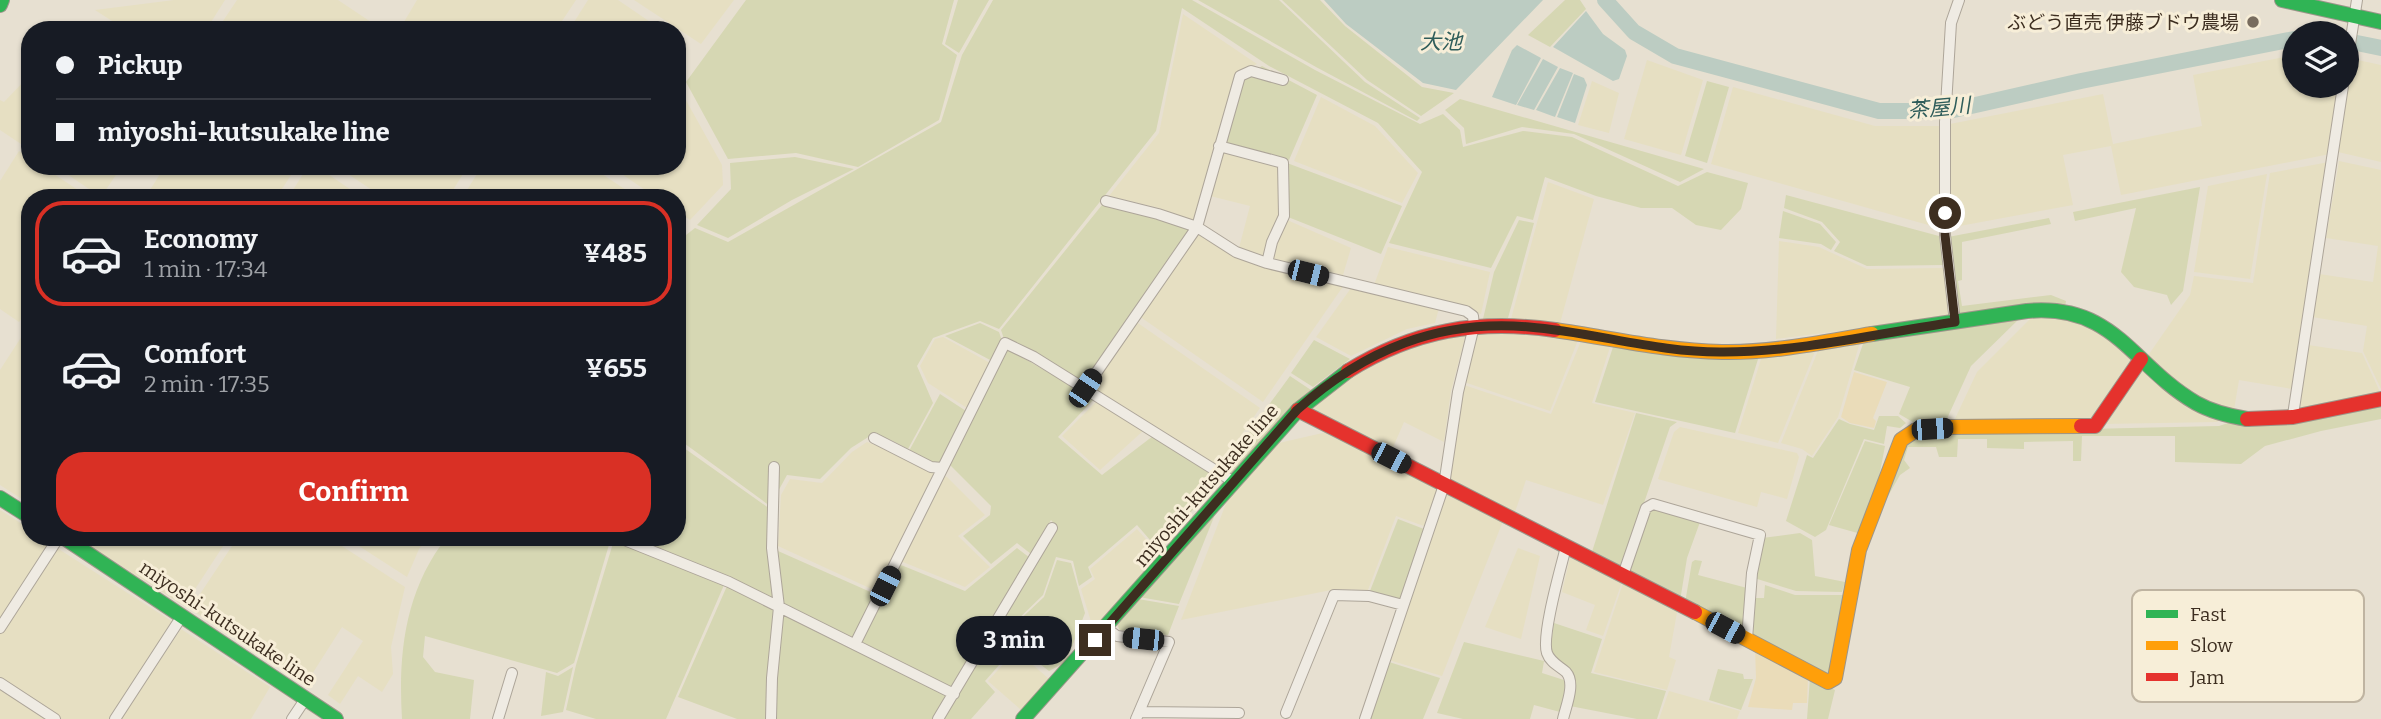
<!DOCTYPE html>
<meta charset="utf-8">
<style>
:root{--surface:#171b24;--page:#20242c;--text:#f1f3f6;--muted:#9ea1a6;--line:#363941;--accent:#d93025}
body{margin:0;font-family:Bitter,"Noto Sans JP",serif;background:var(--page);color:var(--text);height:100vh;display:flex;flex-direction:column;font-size:26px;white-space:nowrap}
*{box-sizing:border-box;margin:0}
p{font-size:23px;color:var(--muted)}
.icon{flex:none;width:38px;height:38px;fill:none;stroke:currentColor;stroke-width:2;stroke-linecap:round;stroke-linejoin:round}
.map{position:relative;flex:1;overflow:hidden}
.details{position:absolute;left:21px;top:189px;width:665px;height:357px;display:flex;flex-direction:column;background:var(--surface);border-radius:28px;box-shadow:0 2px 5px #0004}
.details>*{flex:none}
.guide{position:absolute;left:21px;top:21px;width:665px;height:154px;border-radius:28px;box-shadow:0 2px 5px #0004;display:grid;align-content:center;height:154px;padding:0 35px;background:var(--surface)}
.controls{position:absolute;left:2282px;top:21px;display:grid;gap:14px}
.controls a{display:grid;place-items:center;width:77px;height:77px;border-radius:50%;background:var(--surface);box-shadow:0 2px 5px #0004;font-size:35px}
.end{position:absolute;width:32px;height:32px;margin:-16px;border:9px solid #3d2e20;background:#fff;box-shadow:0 0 0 4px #fff}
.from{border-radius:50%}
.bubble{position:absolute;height:49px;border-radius:24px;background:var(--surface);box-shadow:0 2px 5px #0004;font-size:23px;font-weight:700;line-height:49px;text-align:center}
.car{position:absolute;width:21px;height:42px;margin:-21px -10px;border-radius:9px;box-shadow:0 0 5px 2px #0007;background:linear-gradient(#222 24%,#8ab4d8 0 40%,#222 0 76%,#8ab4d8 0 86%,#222 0)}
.guide b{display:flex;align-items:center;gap:24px;height:66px;font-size:26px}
.guide b+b{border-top:2px solid var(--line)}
.guide i{width:18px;height:18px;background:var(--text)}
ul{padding:12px 0 0;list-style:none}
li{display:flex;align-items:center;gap:21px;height:105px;margin:0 14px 10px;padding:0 21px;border:4px solid transparent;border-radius:28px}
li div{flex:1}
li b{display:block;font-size:26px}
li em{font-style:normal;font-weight:700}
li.active{border-color:var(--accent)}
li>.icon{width:63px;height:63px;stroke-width:1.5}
.button{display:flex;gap:14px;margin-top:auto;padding:14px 35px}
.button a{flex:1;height:80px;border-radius:28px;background:var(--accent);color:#fff;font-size:28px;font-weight:700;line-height:80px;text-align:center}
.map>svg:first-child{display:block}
.farmland{fill:#e6dfc2}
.green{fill:#d6d7b3}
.sand{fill:#eadcb9}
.water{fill:#bcccc2}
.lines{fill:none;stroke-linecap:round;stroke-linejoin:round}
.river{stroke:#bcccc2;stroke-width:16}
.street-casing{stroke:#ada599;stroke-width:12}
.fast-casing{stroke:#9c958a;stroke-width:16}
.slow-casing{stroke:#9c958a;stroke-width:16}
.jam-casing{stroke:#9c958a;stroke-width:16}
.street{stroke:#efebe3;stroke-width:10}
.fast{stroke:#30b455;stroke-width:14}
.slow{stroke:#ff9f0a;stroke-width:14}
.jam{stroke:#e5322d;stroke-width:14}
.route{stroke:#3d2e20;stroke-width:9}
.poi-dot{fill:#786c5e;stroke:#f7eed8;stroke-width:2.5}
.labels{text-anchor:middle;stroke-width:6;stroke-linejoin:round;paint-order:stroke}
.poi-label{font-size:19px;fill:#3d2e20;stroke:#f7eed8;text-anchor:end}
.street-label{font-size:19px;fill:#3d2e20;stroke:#f7eed8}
.water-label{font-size:21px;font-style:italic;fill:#2f5d5a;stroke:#f7eed8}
.key{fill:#f7eed8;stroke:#bfb4a1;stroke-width:2}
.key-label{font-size:19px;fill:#3d2e20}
</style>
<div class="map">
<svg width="2381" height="719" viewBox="0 0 2381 719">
<rect width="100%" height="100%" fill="#e7e0d1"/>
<!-- farmland -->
<path class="farmland" d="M174,0H225L206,30H126L95,10Z
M237,0H338L383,30H217Z
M417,0H576L556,30H406L401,27Z
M588,0H618L662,30H569Z
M634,0H734L701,44Z
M1183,14L1257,64L1236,74L1194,222L1159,208L1109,196L1159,133Z
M2294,55V86H2340L2330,154L2121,195L2111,146L2063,155L2073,205L1949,228L1950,124L2103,94L2113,144L2202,126L2193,75Z
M2353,59L2381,65V162L2338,152Z
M1647,60L1703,80L1681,155L1624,139Z
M30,75V150L0,130V100L4,102Z
M1592,81L1619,93L1609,133L1578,125Z
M677,84L722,165L723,185L690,220L677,211V198H657L610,166H677Z
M1733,87L1875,126H1940L1939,228L1711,164Z
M1321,97L1375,126L1418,173L1402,203L1294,161Z
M1223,150L1279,166V214L1264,258L1239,248L1250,206L1210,196Z
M19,151L30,158V166H42L90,198H30V306L19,322L0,309V181Z
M2339,161L2381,170V389L2363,351L2367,326L2312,317L2319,274L2373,282L2378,246L2326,238Z
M2329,162L2292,389L2239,380L2234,410L2206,403L2147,357L2190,295L2194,276L2253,283L2270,173Z
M55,166H122L101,197Z
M165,166H297L276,198H145Z
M308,166H316L363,198H288Z
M336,166H468L448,198H384Z
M482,166H590L638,198H462Z
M2267,174L2250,279L2194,272L2208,186Z
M1548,182L1594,199L1559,327L1511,319Z
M1287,220L1351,248L1343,275L1271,258L1275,244Z
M1198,233L1234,257L1344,285L1263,402L1139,316Z
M1779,241L1819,247L1867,269L1944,268L1949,317L1776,339Z
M1388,247L1490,272L1481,314L1374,285Z
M1351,288L1439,308L1435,323L1407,329L1351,356L1316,337Z
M2059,315L2079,321L2095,330L2134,361L2093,424L1953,423L1977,372L2032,317Z
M1135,321L1260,408L1226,457L1223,469L1090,387Z
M1476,331L1528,332L1578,340L1550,411L1464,382Z
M1466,334L1451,391L1444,442L1404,422L1391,452L1309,409L1344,381L1383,360L1422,343Z
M22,336L30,341V487L22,499L0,485V370Z
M943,337L990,363L967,408L928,383L920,366L935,339Z
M1581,341L1610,347L1592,403L1635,413L1603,505L1526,480L1514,515L1450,482L1464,385L1551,414Z
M1860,342L1838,417L1812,456L1802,449L1781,443L1819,348Z
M2308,345L2362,353L2381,394L2300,409Z
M1816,349L1778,443L1738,433L1762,356Z
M2141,365L2221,419L2217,422L2101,424Z
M1097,401L1144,430L1100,470L1062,436Z
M1680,427L1797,453L1799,457L1787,499L1761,492L1757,507L1658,479L1674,432Z
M1327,432L1438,487L1424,526L1396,516L1368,590L1336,589L1181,620L1227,501L1279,443Z
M867,442L889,450L910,462L947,477L985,515L958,536L990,567L965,587L893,558L876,591L778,546L781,495L790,479L822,483L852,452Z
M1447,493L1503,521L1442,676L1389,660Z
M0,510L30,529V537H43L50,542L0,621Z
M1137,529L1160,555L1093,628L1081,589L1095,579L1090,569Z
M91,537H229L184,606L87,544Z
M238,537H328L405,587L391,647L393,674L382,692L358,676L340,704L328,695L363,641L342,627L307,682L190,609Z
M345,537H429L419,549L407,577Z
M57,548L173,622L111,719H61L0,679V633Z
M1518,548L1540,556L1521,639L1485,627Z
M1571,553L1623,579L1603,636L1586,630L1595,605L1562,592Z
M1624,580L1678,607L1669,657L1676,660L1667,690L1594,672Z
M181,629L270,687L251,719H120Z
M1016,650L1049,679L1021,710L988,681Z
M0,687L50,719H0Z
M1669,691L1740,711L1737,719H1659Z"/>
<!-- green -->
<path class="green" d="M746,0H954L942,44L957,55L939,120L858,167L796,153L728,159L686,82Z
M958,0H989L959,53L945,44Z
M993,0H1192L1315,70L1420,124L1443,114L1460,130L1463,147L1523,131L1572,137L1678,186L1707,172L1748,183L1741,209L1721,230L1696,225L1672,208H1641L1596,196L1545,177L1533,220L1517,216L1491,268L1389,243L1422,172L1378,123L1269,66L1182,8L1156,131L999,329L980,321L933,338L917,366L933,403L908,449L891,440L873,434L851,448L820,479L787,475L770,506L677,438V242L695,228L728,242L941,122L962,55Z
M1198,0H1279L1365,82L1420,118L1417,121L1316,67Z
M1282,0H1320L1345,26L1422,87L1454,93L1421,116L1367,80Z
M1565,0H1580L1586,9L1550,47L1528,35Z
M1262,66L1317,95L1289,160L1223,143L1243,78Z
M1707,81L1729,87L1707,163L1685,156Z
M1460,99L1704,169L1680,182L1574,134L1522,127L1466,144L1464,128L1445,110Z
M795,157L854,169L792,200L728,238L697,225L731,189L730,163Z
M1287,163L1402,206L1381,254L1288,217Z
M2200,187L2183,291L2171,305L2167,295L2134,287L2121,272L2136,208L2075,221L2073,212Z
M1786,195L1939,236L1944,265L1867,266L1834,251L1840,242L1822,222L1784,208Z
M1102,205L1156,218L1189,229L1083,382L1004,339L1001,330Z
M1783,211L1820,224L1836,242L1831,250L1821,244L1779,238Z
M2049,218L2051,224L1962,242V280L1958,281L1962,306L2051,295L2066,301L2065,307L1959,317L1948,237Z
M1519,220L1534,223L1508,318L1483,319L1494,272Z
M2019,319L1971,366L1945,423L1918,425L1899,414L1910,387L1854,370L1864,341Z
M980,323L999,332L1002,341L992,361L945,336Z
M1314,340L1350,359L1313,387L1291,373Z
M1613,347L1697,359L1759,356L1735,433L1595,402Z
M1006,348L1094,399L1058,437L1102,475L1153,436L1222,479L1157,548L1137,525L1088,567L1092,577L1079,586L1073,561L1056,557L1043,595L1009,628L989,640L1057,527L1051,520L1031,554L1017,543L991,564L963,536L990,515L991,506L949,464Z
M1290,376L1311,390L1233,475L1229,473C1238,442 1271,403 1290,376Z
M940,394L966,411L940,465L909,451Z
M2381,405V419L2321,431L2265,446L2241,464L2175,462V436H2082L2081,461H2073V441L2024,442V449L1987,448V439H1958L1957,457H1939L1936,447H1908L1904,460L1910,468L1900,475L1879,512L1903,442L1917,433L2219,426L2231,422Z
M1636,413L1677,422L1670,427L1621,570L1591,555Z
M1879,416H1898L1906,423L1900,428L1887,426L1884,444L1864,439L1826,530L1815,537L1786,521L1807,455L1813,458L1839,419L1850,424L1874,430Z
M1865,441L1885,446L1874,503L1861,534L1829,525Z
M677,443L773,511L777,603L645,545L648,537H677Z
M1218,507L1179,604L1139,597Z
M1654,508L1700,522L1687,558L1680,601L1626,573L1648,511Z
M1398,519L1424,529L1401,599L1370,591Z
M1800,533L1812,540L1815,576L1845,582L1842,592L1796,591L1754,578L1762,538Z
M447,537L611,538L574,663L557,673L425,636L423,657L435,672L474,680L470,719H402C398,653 405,590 447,537Z
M614,540L724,585L666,719H596L566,710L576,665Z
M1017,548L1030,558L952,689L862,642L901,565L965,591Z
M778,551L875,594L853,638L784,604Z
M1057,560L1071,563L1085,613L1066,662L1049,671L1016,646L985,681L995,692L971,719H942L988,643L1010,629L1044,597Z
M1695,560L1702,561L1698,575L1747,588L1743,634L1685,603L1692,562Z
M1765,585L1795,595H1847L1831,675L1827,677L1751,636L1754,598H1764Z
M727,586L777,609L768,719H737L678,697Z
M1138,599L1179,606L1168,635L1120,630L1117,625Z
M783,614L949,695L934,719H774Z
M1554,623L1602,639L1591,673L1666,691L1657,719H1637L1570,706L1575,681L1550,651Z
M1464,642L1544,661L1542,673L1567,681L1560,712L1534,705L1530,719H1463L1437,713Z
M1389,662L1440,678L1423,719H1370Z
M573,667L563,712L541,716L546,672L558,676Z
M1718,669L1743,674L1744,679H1753L1741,710L1709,700Z
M1810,678L1835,690L1828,719H1807Z"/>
<!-- sand -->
<path class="sand" d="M1854,372L1887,382L1873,418L1876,421L1874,428L1850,423L1841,417Z
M1755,647L1808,677L1807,703H1793L1792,710L1748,707L1756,678Z"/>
<!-- water -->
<path class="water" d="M1324,0H1543L1456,90L1423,83L1346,24Z
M1586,11L1603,34L1625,50L1627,56L1619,79L1613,81L1553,47Z
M1517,45L1541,58L1516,105L1492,97L1512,50Z
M1543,59L1558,67L1534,110L1517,105Z
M1560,68L1573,73L1555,117L1536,110Z
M1574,74L1584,78L1587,85L1575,123L1557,117Z"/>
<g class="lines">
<!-- river -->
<path class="river" d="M1605,0L1634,32L1675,56L1879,111H1949L2081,81L2294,39
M2347,41L2381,48"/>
<defs>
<path id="street" d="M2347,63L2357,0
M1219,146L1283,163L1284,216L1272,242L1267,263
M1106,201L1158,214L1197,227L1236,252L1267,263L1466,311L1473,316L1474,326L1458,392L1444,485L1365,719
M1955,322L1945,235V122L1951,23L1959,0
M1085,389L1197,227L1240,76L1251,71L1283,80
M2293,415L2343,86
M874,438L931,467L942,468
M617,537L729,582L954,694
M1623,575L1646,508L1653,504L1760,535L1752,573L1747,639
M0,628L59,537
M1106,628L1117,636L1169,642L1136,719
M855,644L1005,343L1034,357L1234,482
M0,683L55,719
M1139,712L1239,713
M1286,713L1334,595L1369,596L1403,605
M115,719L182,616
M292,719L306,698
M498,719L512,673
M771,719L772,678L779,607L772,548L774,467
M938,719L1052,528
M1563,719C1566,706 1576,683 1566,672C1559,666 1550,662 1547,653C1541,636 1561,567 1566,547"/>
<path id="fast" d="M2282,0L2381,22
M0,5L2,0
M1872,334L2027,311C2115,303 2132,366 2196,403C2212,412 2229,416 2247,419
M0,498L30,517
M63,537L336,719
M1023,719L1298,410L1348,371"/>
<path id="slow" d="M1555,330C1611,338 1665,351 1722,352C1772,353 1823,342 1872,334
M1695,612L1828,682L1835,678L1859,550L1901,440L1916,430L1948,427L2081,426"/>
<path id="jam" d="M1348,371C1414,330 1478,319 1555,330
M1298,410L1695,612
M2247,419L2293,417L2381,399
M2081,426H2095L2141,359"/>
</defs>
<!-- street casing -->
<use href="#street" class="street-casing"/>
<!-- fast casing -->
<use href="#fast" class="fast-casing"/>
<!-- slow casing -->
<use href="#slow" class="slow-casing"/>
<!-- jam casing -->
<use href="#jam" class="jam-casing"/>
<!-- street -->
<use href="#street" class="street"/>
<!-- fast -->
<use href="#fast" class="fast"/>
<!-- slow -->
<use href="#slow" class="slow"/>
<!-- jam -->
<use href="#jam" class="jam"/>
</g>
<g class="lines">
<!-- route -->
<path class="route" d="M1095,640L1297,410C1364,350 1439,319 1529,327C1594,332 1658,353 1724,352C1800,352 1880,333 1955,322L1945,235V213"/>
</g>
<!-- markers -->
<circle class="poi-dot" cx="2253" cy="22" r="7"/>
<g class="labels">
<!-- poi labels -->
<g class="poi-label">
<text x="2239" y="29">ぶどう直売 伊藤ブドウ農場</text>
</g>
<!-- street labels -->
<g class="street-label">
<text transform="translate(1206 485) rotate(-49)" y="7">miyoshi-kutsukake line</text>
<text transform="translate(228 623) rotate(34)" y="7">miyoshi-kutsukake line</text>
</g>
<!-- water labels -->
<g class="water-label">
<text x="1441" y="49">大池</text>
<text transform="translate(1939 108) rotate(-5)" y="7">茶屋川</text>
</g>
</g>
<!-- legend -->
<rect x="2132" y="590" width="232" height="112" rx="10" class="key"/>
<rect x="2146" y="610" width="32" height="8" fill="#30b455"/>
<rect x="2146" y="641" width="32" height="9" fill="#ff9f0a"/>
<rect x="2146" y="673" width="32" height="8" fill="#e5322d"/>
<g class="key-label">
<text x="2190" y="621">Fast</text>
<text x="2190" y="652">Slow</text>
<text x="2190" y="684">Jam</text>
</g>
</svg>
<div class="controls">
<a><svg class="icon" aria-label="layers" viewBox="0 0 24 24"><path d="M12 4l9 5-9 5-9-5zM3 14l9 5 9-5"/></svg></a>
</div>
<i class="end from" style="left:1945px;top:213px"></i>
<i class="end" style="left:1095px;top:640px"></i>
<div class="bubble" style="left:956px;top:616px;width:116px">3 min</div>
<i class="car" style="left:1308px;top:273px;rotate:104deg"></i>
<i class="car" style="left:1085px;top:388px;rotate:34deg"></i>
<i class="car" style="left:1932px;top:429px;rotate:86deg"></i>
<i class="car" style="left:1391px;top:458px;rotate:117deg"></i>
<i class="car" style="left:885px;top:586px;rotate:27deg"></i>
<i class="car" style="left:1725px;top:628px;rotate:118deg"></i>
<i class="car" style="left:1143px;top:639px;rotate:276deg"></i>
<div class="guide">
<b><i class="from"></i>Pickup</b>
<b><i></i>miyoshi-kutsukake line</b>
</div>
<section class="details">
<ul>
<li class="active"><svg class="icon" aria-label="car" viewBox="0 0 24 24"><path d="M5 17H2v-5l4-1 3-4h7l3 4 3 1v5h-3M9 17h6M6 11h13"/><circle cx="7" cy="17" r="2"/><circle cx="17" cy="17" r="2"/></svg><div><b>Economy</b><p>1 min · 17:34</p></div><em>¥485</em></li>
<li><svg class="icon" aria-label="car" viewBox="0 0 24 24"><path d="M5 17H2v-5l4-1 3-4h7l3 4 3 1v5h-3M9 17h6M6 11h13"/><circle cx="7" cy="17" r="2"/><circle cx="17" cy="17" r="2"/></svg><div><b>Comfort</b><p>2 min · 17:35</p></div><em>¥655</em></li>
</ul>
<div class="button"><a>Confirm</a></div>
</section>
</div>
